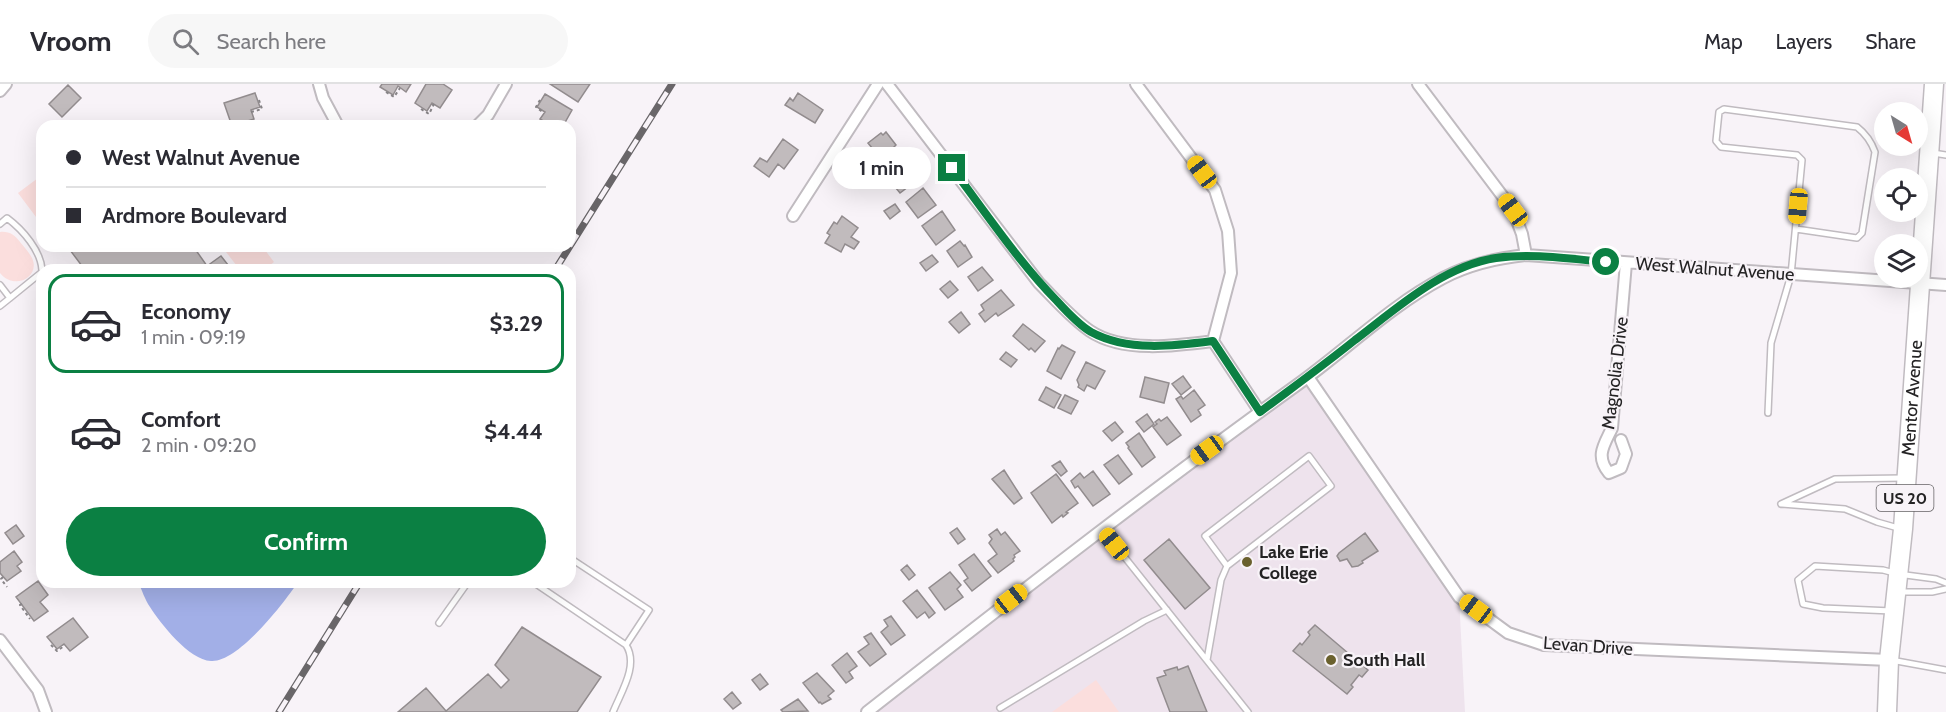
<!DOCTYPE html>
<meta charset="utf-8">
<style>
:root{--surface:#fff;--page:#f7f7f7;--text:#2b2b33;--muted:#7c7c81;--line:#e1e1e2;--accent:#0b8043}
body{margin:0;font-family:Cabin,sans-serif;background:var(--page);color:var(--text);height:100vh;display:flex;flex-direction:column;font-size:22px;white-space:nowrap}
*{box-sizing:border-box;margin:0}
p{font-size:20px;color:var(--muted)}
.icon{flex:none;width:33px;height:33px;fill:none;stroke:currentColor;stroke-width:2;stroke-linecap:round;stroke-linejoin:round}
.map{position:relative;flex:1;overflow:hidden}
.side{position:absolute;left:36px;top:180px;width:540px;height:324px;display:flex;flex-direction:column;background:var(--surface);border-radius:18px;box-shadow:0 6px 24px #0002}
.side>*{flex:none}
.guide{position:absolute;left:36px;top:36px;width:540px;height:132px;border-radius:18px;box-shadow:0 6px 24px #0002;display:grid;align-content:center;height:132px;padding:0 30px;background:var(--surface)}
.needle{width:39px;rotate:143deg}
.controls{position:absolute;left:1874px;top:18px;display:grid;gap:12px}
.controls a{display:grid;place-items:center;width:54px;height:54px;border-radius:50%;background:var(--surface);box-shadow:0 6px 24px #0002;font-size:30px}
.end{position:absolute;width:27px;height:27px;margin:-14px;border:8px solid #0b8043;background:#fff;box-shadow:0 0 0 3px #fff}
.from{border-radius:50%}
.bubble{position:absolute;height:42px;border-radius:21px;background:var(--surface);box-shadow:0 6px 24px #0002;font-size:20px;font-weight:800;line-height:42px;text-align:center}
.car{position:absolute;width:18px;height:36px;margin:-18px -9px;border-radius:8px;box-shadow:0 0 4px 2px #0007;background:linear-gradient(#f5c518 24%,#345 0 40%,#f5c518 0 76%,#345 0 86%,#f5c518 0)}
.guide b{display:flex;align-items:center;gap:21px;height:57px;font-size:22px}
.guide b+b{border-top:2px solid var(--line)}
.guide i{width:15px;height:15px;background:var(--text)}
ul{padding:10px 0 0;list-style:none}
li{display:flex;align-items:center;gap:18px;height:99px;margin:0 12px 9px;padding:0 18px;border:3px solid transparent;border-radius:18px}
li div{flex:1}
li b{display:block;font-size:22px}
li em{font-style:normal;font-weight:800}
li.selected{border-color:var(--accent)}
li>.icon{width:54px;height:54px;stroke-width:1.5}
.primary-button{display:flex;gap:12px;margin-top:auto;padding:12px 30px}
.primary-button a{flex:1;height:69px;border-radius:36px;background:var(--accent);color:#fff;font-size:24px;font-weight:800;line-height:69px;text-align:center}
header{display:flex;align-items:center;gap:36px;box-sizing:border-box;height:84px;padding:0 30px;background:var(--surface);border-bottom:2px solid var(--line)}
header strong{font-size:28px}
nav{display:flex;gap:33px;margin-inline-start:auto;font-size:21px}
.search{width:420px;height:54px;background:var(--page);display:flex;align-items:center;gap:15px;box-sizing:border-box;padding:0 21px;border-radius:33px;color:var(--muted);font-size:22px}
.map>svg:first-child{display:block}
.built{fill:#eee3ed}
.green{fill:#fbdedd}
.water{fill:#a2afe7}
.building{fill:#c1bbbd;stroke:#928c8e;stroke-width:1.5}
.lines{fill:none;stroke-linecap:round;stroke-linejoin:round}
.service-casing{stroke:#c0bbc0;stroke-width:8}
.minor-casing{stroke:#c0bbc0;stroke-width:14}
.primary-casing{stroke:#c0bbc0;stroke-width:21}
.path{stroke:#878487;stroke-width:2;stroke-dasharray:3 3;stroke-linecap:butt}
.service{stroke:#fff;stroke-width:5}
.minor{stroke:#fff;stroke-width:10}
.primary{stroke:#fff;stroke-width:18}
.rail-casing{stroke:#696669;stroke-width:7}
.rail{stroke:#f8f3f8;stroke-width:4.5;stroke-dasharray:14;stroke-linecap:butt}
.route{stroke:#0b8043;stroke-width:8}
.poi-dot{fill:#6a612e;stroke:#f8f3f8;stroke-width:2}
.labels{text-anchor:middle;stroke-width:4.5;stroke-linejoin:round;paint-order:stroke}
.shield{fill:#f8f3f8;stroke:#646164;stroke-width:1.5}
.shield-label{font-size:16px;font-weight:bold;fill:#242324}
.street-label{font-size:18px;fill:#242324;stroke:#f8f3f8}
.poi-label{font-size:18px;font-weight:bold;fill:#242324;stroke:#f8f3f8;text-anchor:start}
</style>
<header>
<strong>Vroom</strong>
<div class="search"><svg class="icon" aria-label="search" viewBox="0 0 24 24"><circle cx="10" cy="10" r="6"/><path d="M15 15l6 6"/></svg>Search here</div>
<nav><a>Map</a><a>Layers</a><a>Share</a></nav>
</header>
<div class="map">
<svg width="1946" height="628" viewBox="0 0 1946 628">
<rect width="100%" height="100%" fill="#f8f3f8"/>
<!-- built -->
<path class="built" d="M1308,293L1459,513L1465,628H867Z"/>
<!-- green -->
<path class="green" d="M42,91V141L18,109Z
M0,148C9,147 15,151 20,158C24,163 29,168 32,174C41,193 14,207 0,189Z
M235,162H262L274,178L264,186H240L226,168Z
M1096,596L1119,628H1052Z"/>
<!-- water -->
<path class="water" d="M138,498H298C284,519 238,579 211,577C189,576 161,540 150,523C145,516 142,506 138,498Z"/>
<!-- building -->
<path class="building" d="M382,0H411L406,8L398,2L393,11L380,3Z
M426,0H443L452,6L440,24L432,19L427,27L415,19Z
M550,0H590L578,18Z
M68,1L81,14L62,33L49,20Z
M255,9L260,23L251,26L254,35L232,42L224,19Z
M798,9L823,26L815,39L785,21L790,14L793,17Z
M545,10L572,26L563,42H551L540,35L545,28L537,23Z
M886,48L896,61L893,64L895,66L882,76L868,59L881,49L883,51Z
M783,55L798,66L784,85L778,80L769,93L754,82L760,74L767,78Z
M869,69L877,80L867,88L859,78Z
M897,76L901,81L904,79L917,96L900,109L886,92L889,90L884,85Z
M923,104L936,121L918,134L906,118Z
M895,120L900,127L890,135L884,127Z
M942,127L955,146L936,161L922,142Z
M842,132L858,144L851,153L859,158L854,165L845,160L841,168L825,159L830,151L827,149L834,138L837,140Z
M960,157L964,162L965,161L972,173L958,183L947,167Z
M67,162H193L207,182L221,172L232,186H85Z
M932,171L938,178L926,187L920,179Z
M982,183L993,196L978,207L968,193Z
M950,197L958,206L948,214L940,205Z
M1001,206L1014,221L998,232L996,229L985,238L979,230L984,226L981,221Z
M961,228L970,240L959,249L949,238Z
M1023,240L1045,257L1035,268L1031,264L1029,266L1013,252Z
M1062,261L1075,268L1061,295L1047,287L1058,264L1059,265Z
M1006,268L1017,276L1011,283L1000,275Z
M1086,278L1105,287L1095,305L1087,301L1084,307L1078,303L1079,301L1077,296Z
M1183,292L1191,303L1181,311L1172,300Z
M1145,293L1169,299L1164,319L1140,313Z
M1046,303L1061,311L1054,324L1039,316Z
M1194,306L1205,321L1198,326L1201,331L1191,338L1176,315L1181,312L1183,315Z
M1065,311L1078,317L1071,330L1058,324Z
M1147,330L1154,340L1144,348L1136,338Z
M1167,333L1181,351L1167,361L1153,343L1157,340L1155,338L1159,335L1161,337Z
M1115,338L1123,348L1112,357L1103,347Z
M1139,349L1155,373L1142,383L1128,364L1129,363L1126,359Z
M1118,371L1132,390L1119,400L1104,381Z
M1060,377L1067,387L1061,392L1052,382Z
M1004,386L1022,414L1014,420L992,395Z
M1093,387L1110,410L1093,422L1078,402L1075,404L1071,397L1080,389L1084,394Z
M1056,390L1078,419L1066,428L1068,429L1063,433L1062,431L1052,439L1031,409Z
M16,441L24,452L13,460L5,449Z
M957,444L965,455L958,460L950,449Z
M997,445L1001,451L1005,448L1020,467L1014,471L1015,473L1013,475L1014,477L998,489L988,477L997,470L989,459L992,455L989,451Z
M1365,449L1378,467L1362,477L1363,479L1358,482L1352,483L1347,475L1340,477L1337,472L1339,469Z
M1169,455L1210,504L1185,525L1144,476Z
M14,467L22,478L17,482L21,487L7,497L0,489V478Z
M974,470L991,492L972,507L964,497L968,494L959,481Z
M907,481L915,491L909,496L901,486Z
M950,488L961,501L957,505L963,513L945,526L929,504Z
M38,497L48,511L40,518L48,527L34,537L16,513Z
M917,506L935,529L929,534L925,528L917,534L903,517Z
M891,532L905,551L891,561L881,548L888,542L884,536Z
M73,534L88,553L70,567L64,560L57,565L47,553Z
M1315,541L1368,586L1362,593L1359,591L1351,601L1353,603L1347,610L1293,567L1300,559L1302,561L1310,551L1308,548Z
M522,543L601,593L577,628H398L426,604L446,627L488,590L501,604L509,596L495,581Z
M871,549L886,570L870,582L858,568L869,560L864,553Z
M847,569L857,582L849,588L853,594L846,599L832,581Z
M1188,582L1207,628H1170L1157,594L1166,591L1164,587L1177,583L1178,586Z
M817,589L834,607L828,612L831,615L822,620L820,618L819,619L803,599Z
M760,590L768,600L760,606L752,596Z
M732,608L741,619L733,625L724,615Z
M798,615L808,627L783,628L781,626Z"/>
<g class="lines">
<defs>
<path id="service" d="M1933,69L1946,71
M0,140L7,134C23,146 41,167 42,186
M0,201L10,214L42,188
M0,222L10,214
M1768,329L1771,259L1791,191L1802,76L1797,71L1721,63L1716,57L1719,28L1724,25L1857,43C1866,50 1871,57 1875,68L1862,149L1857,154L1796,145
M1781,420L1835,395L1903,394
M1782,420L1845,425L1877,438L1898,444
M1103,446L1248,628
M570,474L649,526L626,561
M533,498L626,561C639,581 621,608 613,628
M1898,508H1932L1946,505
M1892,527L1823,524L1803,520L1798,496L1815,482L1883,486L1898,490L1936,495L1946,499
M439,539L468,498
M1207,576L1221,496L1227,482L1331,402L1309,372L1205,452L1227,482
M1891,576L1946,586
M1000,624L1144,537L1167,526"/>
<path id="minor" d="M319,0L323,14L338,42
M887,0L1039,199C1055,215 1071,234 1090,247C1123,269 1175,262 1213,257
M1136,0L1215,106L1228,147L1231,189L1213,257L1260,328
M1418,0L1513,126L1522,150L1526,171
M0,7L6,0
M477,42L488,31L506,0
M793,132L878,0
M1308,293L1459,513L1508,549L1544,561L1889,576
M1621,356L1626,370L1621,384L1609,389C1595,372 1604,361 1612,344L1626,179
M0,556L38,606L46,628
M867,628C1009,517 1151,406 1297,301C1346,266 1390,222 1443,194C1470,180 1496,174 1526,171L1946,201"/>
<g id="primary">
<path id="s1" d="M1887,628L1889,576L1903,445L1934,0"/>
</g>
</defs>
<!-- service casing -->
<use href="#service" class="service-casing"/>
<!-- minor casing -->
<use href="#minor" class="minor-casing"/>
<!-- primary casing -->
<use href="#primary" class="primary-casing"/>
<!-- path -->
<path class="path" d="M386,8L394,13L400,4
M540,16L536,23L544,29
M421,25L429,30L434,20
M251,28L262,25L259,16
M3,493L1,495L7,503
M22,520L20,521L30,535
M51,561L57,567L64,562L63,561"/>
<!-- service -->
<use href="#service" class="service"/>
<!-- minor -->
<use href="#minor" class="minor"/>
<!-- primary -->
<use href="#primary" class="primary"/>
<defs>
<path id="rail" d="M555,186L672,0
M279,628L360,498"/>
</defs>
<!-- rail casing -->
<use href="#rail" class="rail-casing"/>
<!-- rail -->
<use href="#rail" class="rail"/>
</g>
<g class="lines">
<!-- route -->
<path class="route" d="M952,84C986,129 1018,177 1057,217C1067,228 1079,241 1091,248C1128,268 1174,262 1213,257L1260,328C1292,304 1324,281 1355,256C1397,224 1443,182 1496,174C1532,169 1570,175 1606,178"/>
</g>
<!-- markers -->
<g class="poi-dot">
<circle cx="1247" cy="478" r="6"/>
<circle cx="1331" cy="576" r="6"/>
</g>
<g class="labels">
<!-- shield labels -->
<rect class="shield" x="1876.5" y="401" width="57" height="26" rx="4.5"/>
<g class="shield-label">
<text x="1905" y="420">US 20</text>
</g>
<!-- street labels -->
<g class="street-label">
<text transform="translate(1715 185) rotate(4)" y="6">West Walnut Avenue</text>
<text transform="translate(1615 289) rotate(-83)" y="6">Magnolia Drive</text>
<text dy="6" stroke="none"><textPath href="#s1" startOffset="315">Mentor Avenue</textPath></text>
<text transform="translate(1588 562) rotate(4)" y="6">Levan Drive</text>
</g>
<!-- poi labels -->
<g class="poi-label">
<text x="1259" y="474">Lake Erie<tspan x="1259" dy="21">College</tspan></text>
<text x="1343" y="582">South Hall</text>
</g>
</g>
</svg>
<div class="controls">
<a><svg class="needle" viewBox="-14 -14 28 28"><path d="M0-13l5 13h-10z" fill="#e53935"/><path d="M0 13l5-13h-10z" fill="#7c7c81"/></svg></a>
<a><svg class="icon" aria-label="locate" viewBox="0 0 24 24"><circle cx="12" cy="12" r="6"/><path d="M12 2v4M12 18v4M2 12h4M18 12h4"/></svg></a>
<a><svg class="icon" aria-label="layers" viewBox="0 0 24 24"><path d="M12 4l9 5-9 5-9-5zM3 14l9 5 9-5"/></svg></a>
</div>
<i class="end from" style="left:1606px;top:178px"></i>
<i class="end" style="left:952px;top:84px"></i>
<div class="bubble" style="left:832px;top:63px;width:99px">1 min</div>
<i class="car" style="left:1202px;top:88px;rotate:323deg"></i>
<i class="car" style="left:1798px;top:122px;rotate:185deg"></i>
<i class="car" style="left:1513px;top:126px;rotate:323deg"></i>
<i class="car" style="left:1207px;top:366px;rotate:234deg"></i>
<i class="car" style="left:1114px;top:460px;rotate:321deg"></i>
<i class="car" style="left:1011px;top:515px;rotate:52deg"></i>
<i class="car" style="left:1476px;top:525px;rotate:307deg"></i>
<div class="guide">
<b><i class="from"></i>West Walnut Avenue</b>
<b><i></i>Ardmore Boulevard</b>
</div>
<section class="side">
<ul>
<li class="selected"><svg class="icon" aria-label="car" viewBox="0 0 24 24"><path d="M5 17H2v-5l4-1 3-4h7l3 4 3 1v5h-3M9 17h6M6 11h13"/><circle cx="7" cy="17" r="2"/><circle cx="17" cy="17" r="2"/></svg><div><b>Economy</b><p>1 min · 09:19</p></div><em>$3.29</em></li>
<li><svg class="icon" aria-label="car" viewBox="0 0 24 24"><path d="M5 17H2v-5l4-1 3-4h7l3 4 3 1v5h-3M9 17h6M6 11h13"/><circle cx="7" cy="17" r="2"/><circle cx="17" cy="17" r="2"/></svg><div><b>Comfort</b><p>2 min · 09:20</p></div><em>$4.44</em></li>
</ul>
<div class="primary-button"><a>Confirm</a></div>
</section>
</div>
